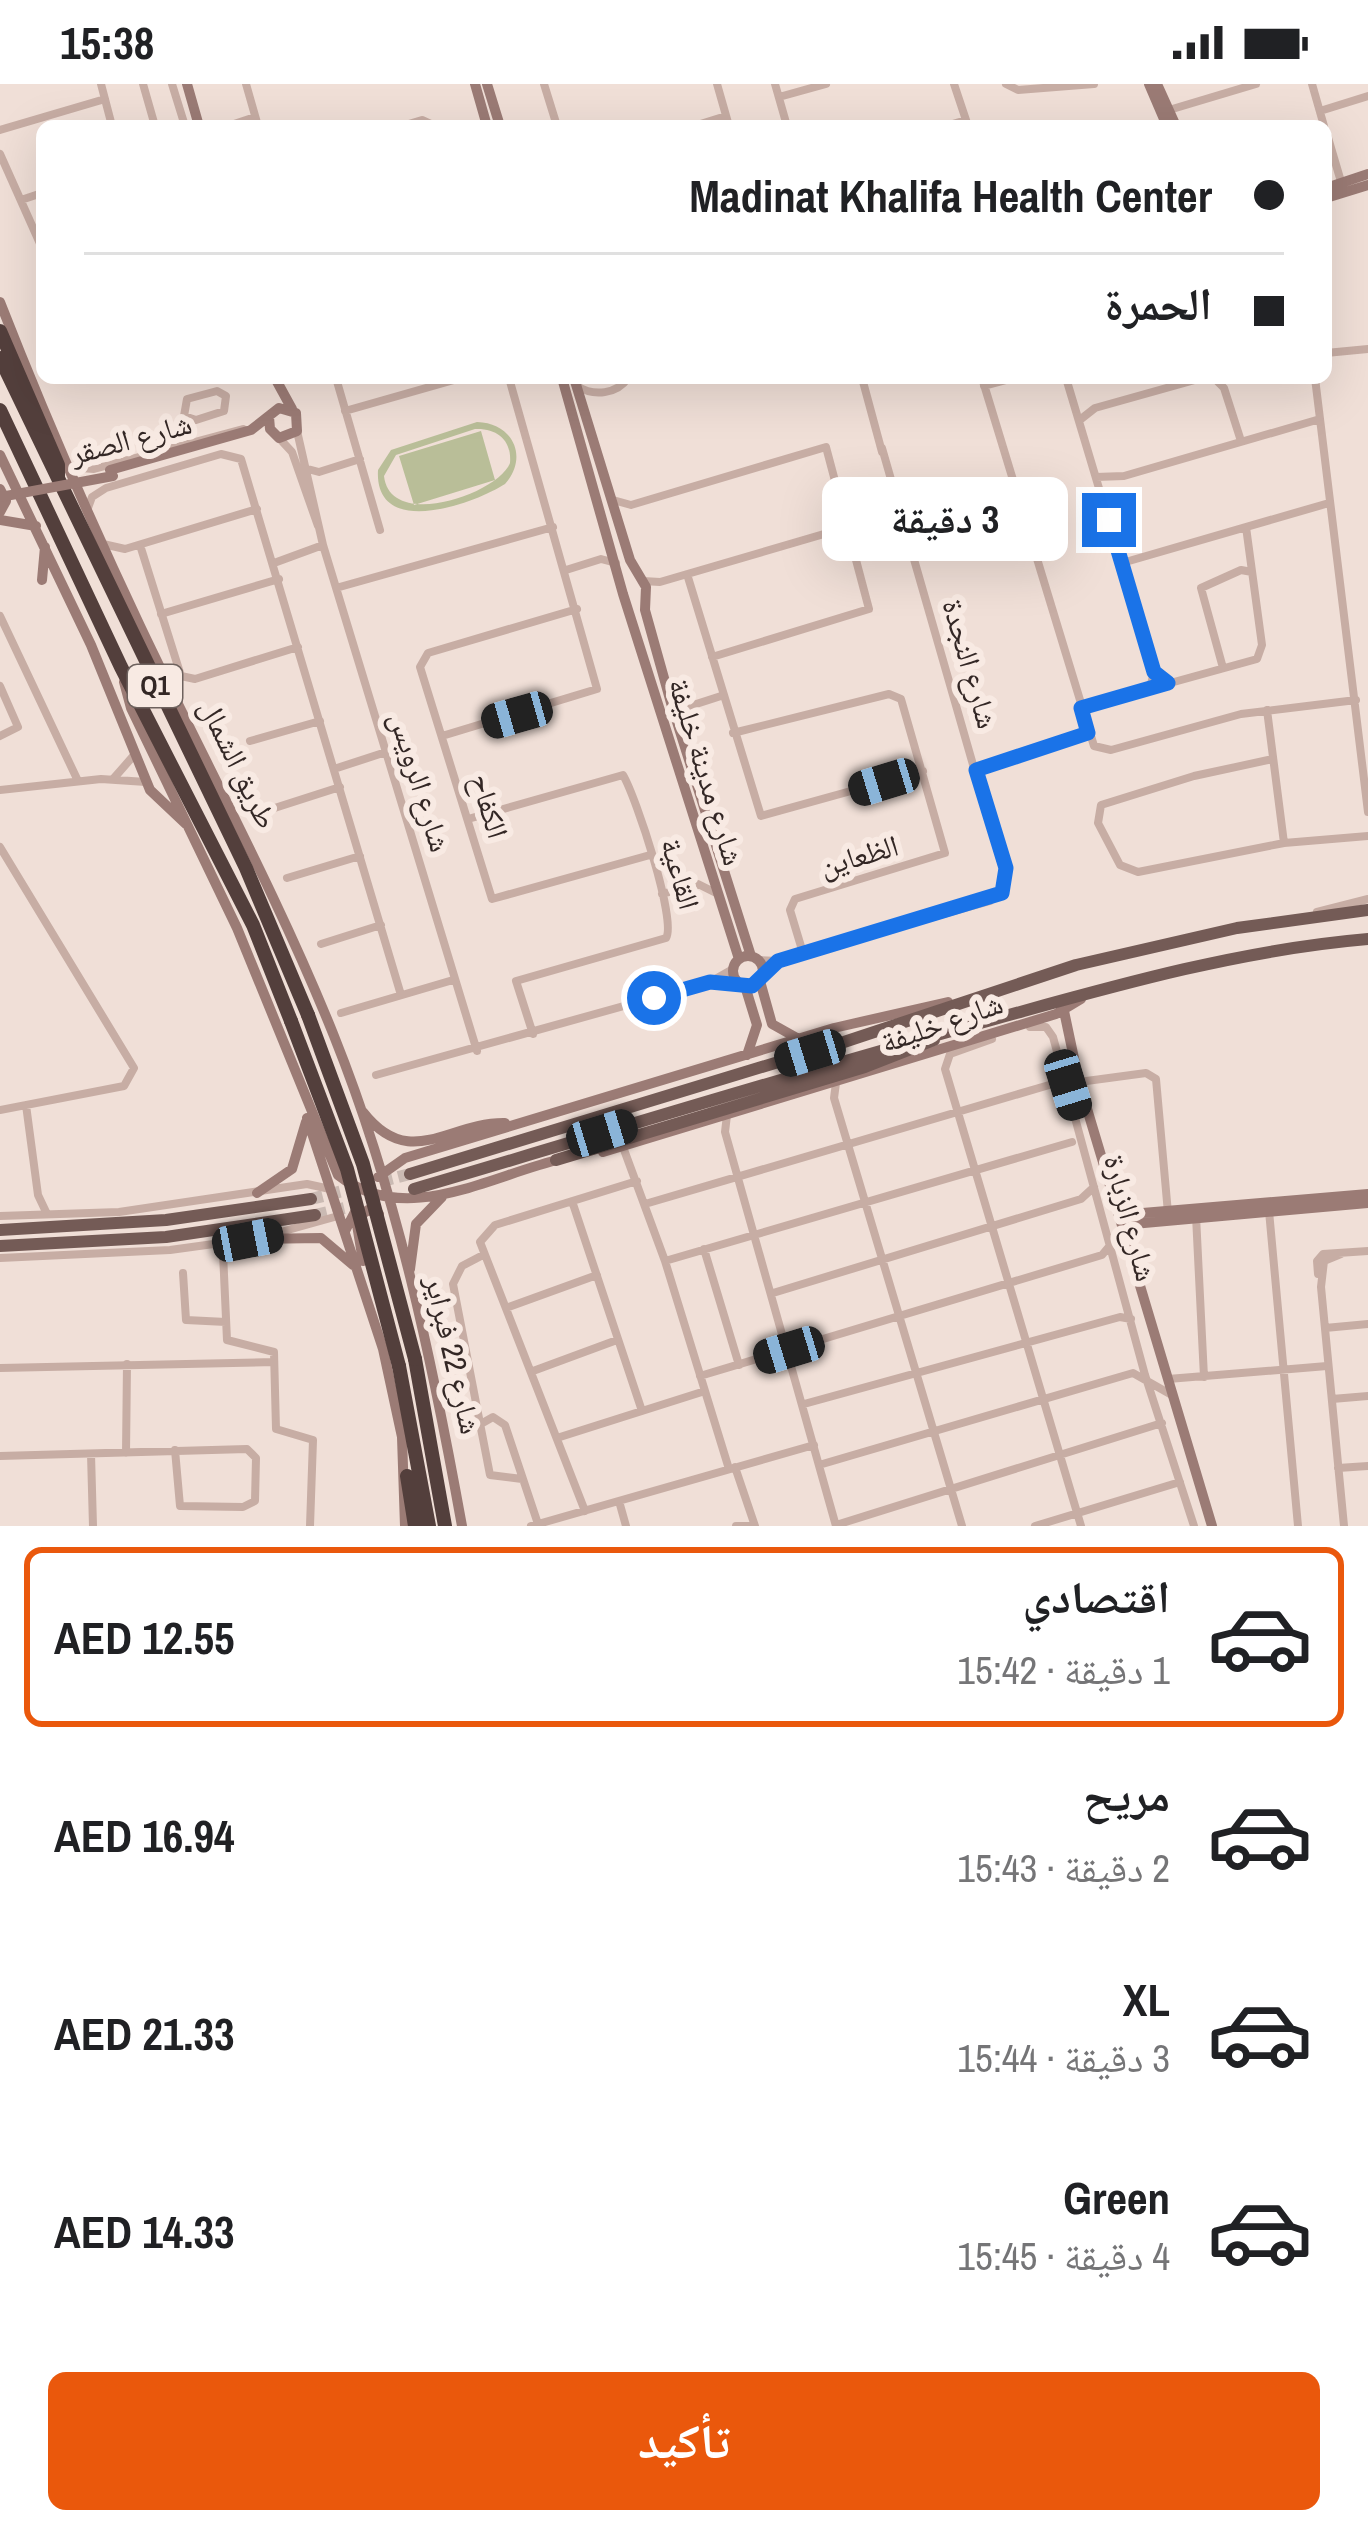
<!DOCTYPE html>
<html lang="ar">
<meta charset="utf-8">
<style>
:root{--surface:#fff;--page:#f6f6f6;--text:#202124;--muted:#757577;--line:#e0e0e0;--accent:#ea580c}
body{margin:0;font-family:"Archivo Narrow","Noto Naskh Arabic",sans-serif;background:var(--page);color:var(--text);direction:rtl;height:100vh;display:flex;flex-direction:column;font-size:45px;white-space:nowrap}
*{box-sizing:border-box;margin:0}
p{font-size:39px;color:var(--muted)}
.icon{flex:none;width:66px;height:66px;fill:none;stroke:currentColor;stroke-width:2;stroke-linecap:round;stroke-linejoin:round}
.map{position:relative;height:1442px;overflow:hidden;direction:ltr}
.sheet{display:flex;flex-direction:column;background:var(--surface);flex:1}
.sheet>*{flex:none}
.banner{position:absolute;left:36px;top:36px;width:1296px;height:264px;border-radius:18px;box-shadow:0 12px 48px #0002;direction:rtl;display:grid;align-content:center;height:264px;padding:0 48px;background:var(--surface)}
.end{position:absolute;width:54px;height:54px;margin:-27px;border:15px solid #1a73e8;background:#fff;box-shadow:0 0 0 6px #fff}
.from{border-radius:50%}
.bubble{position:absolute;height:84px;border-radius:18px;background:var(--surface);box-shadow:0 12px 48px #0002;font-size:39px;font-weight:700;line-height:84px;text-align:center;direction:rtl}
.car{position:absolute;width:36px;height:72px;margin:-36px -18px;border-radius:15px;box-shadow:0 0 9px 3px #0007;background:linear-gradient(#222 24%,#8ab4d8 0 40%,#222 0 76%,#8ab4d8 0 86%,#222 0)}
.banner b{display:flex;align-items:center;gap:42px;height:114px;font-size:45px}
.banner b+b{border-top:3px solid var(--line)}
.banner i{width:30px;height:30px;background:var(--text)}
ul{padding:21px 0 0;list-style:none}
li{display:flex;align-items:center;gap:36px;height:180px;margin:0 24px 18px;padding:0 24px;border:6px solid transparent;border-radius:18px}
li div{flex:1}
li b{display:block;font-size:45px}
li em{font-style:normal;font-weight:700}
li.selected{border-color:var(--accent)}
li>.icon{width:108px;height:108px;stroke-width:1.5}
.primary-button{display:flex;gap:24px;margin-top:auto;padding:24px 48px}
.primary-button a{flex:1;height:138px;border-radius:18px;background:var(--accent);color:#fff;font-size:48px;font-weight:700;line-height:138px;text-align:center}
.status{display:flex;justify-content:space-between;align-items:center;height:84px;padding:0 60px;background:var(--surface);direction:ltr}
.status svg{height:33px;fill:currentColor}
.map>svg:first-child{display:block}
.green{fill:#b9be98;fill-rule:evenodd}
.lines{fill:none;stroke-linecap:round;stroke-linejoin:round}
.primary-tunnel{stroke:#cabab3;stroke-width:12;stroke-dasharray:12 6;stroke-linecap:butt}
.street{stroke:#c7ada4;stroke-width:8}
.secondary{stroke:#9b7b75;stroke-width:10}
.primary{stroke:#745b56;stroke-width:12}
.highway{stroke:#533f3c;stroke-width:14}
.secondary-bridge{stroke:#9b7b75;stroke-width:10}
.highway-bridge{stroke:#533f3c;stroke-width:14}
.route{stroke:#1a73e8;stroke-width:15}
.labels{text-anchor:middle;stroke-width:12;stroke-linejoin:round;paint-order:stroke}
.shield{fill:#f8eae3;stroke:#6e625e;stroke-width:3}
.shield-label{font-size:27px;font-weight:bold;fill:#332725}
.street-label{font-size:30px;fill:#332725;stroke:#f8eae3}
</style>
<div class="status"><b>15:38</b><svg viewBox="0 0 49 12"><path d="M0 12V9h3v3zM5 12V6h3v6zM10 12V3h3v9zM15 12V0h3v12zM26 1h20v11H26zM47 4h2v5h-2z"/></svg></div>
<div class="map">
<svg width="1368" height="1442" viewBox="0 0 1368 1442">
<rect width="100%" height="100%" fill="#f0dfd7"/>
<!-- green -->
<path class="green" d="M477,338C513,339 529,373 505,400C472,421 374,455 378,386L391,366ZM475,345C497,344 512,356 510,379C498,410 390,447 384,392L396,371Z
M481,347L495,396L414,421L399,372Z"/>
<g class="lines">
<!-- primary-tunnel -->
<path class="primary-tunnel" d="M311,1115L410,1090
M315,1131L366,1119"/>
<!-- street -->
<path class="street" d="M101,0L112,42
M143,0L155,42
M172,0L185,42
M246,0L258,42
M544,0L557,42
M717,0L729,42
M775,0L787,42
M954,0L968,42
M1006,0L1018,6L1094,0
M1312,0L1324,42
M779,13L826,0
M1169,26L1256,0
M1320,27L1368,12
M228,42L255,33
M402,42L422,36L435,42
M694,42L726,32
M946,42L966,36
M0,46L105,15
M1326,47L1342,101
M0,70L42,164
M21,116L42,109
M1326,269L1368,265
M336,294L380,446
M862,294L882,368
M982,294L1094,662L1111,666L1241,630L1356,616
M1066,294L1154,588L1150,604
M1214,294L1224,304L1241,357
M1315,294L1368,728
M577,302C594,313 617,310 628,294
M984,302L1014,294
M217,307L226,312L224,327L196,336L184,332L187,315Z
M345,327L461,294
M1081,335L1095,324L1202,294
M297,347L323,461L477,967
M279,354L292,368L318,442
M67,383L94,385L243,345
M304,384L319,388L360,375
M1096,393L1124,392L1320,335
M613,416L631,421L826,363L869,525L712,573
M88,424L92,413L106,404L221,370L241,375L401,911
M103,460L125,465L257,425
M140,461L181,592L195,595L298,563
M274,479L323,461
M1122,479L1329,419
M566,486L601,475L616,479
M687,490L761,732L923,687
M643,497L660,498L913,424
M336,504L553,443
M577,525L428,569L420,583L492,815L650,771
M161,530L279,495
M0,532L78,697
M1223,584L1201,504L1241,486L1252,488
M0,602L18,643L0,652
M672,620L690,622L721,612
M1080,624L1257,575L1262,561L1246,443
M1267,626L1284,759
M733,649L889,610L901,615L945,769L795,815L790,826L803,869
M442,652L597,605L509,294
M250,657L320,637
M1273,675L1194,692L1101,721L1098,739L1120,781L1138,788L1284,759L1368,752
M334,685L386,668
M976,686L1088,649
M114,694L135,670
M0,706L101,695L146,698
M259,729L340,703
M468,735L623,691C636,713 677,837 666,854L516,897L533,950
M0,763L134,984L124,1002L0,1026
M287,794L360,772
M662,810L698,800L716,809
M1317,828L1368,815
M321,860L381,841
M759,876L777,877L990,817L1007,799L882,364
M712,898H738
M341,929L453,896
M1030,943H1046L1053,953L1145,1291L1194,1442
M992,955L950,970L945,985L1081,1442
M376,991L710,898L733,885
M1079,998L1146,989L1156,995L1168,1129
M836,999L834,1014L962,1442
M26,1021L38,1111L47,1130
M727,1031L725,1048L836,1442
M623,1063L665,1177L729,1385
M572,1117L642,1327
M645,1120L1056,999L1068,1001
M1269,1127L1298,1442
M0,1132L119,1128L307,1100L330,1105
M1196,1132L1204,1293
M270,1151L338,1132
M704,1165L739,1281
M223,1169L227,1256L274,1268L276,1345L313,1356L310,1442
M1341,1170L1324,1177L1321,1203L1344,1442
M483,1171L462,1182L453,1200L490,1391L522,1395
M0,1174L170,1166L250,1155
M665,1177L1072,1058
M183,1189L186,1236L226,1238
M1318,1190L1317,1177L1323,1170L1368,1167
M773,1209L1081,1115L1094,1103
M506,1224L597,1191
M1325,1244L1368,1240
M0,1284L274,1278
M533,1287L617,1256
M700,1292L1102,1171L1112,1159
M1168,1295L1327,1282
M1332,1315L1368,1312
M804,1320L1120,1233L1131,1235
M479,1341L493,1333L505,1341L538,1440
M560,1353L705,1307
M126,1369L127,1280
M91,1370L93,1442
M0,1372L247,1365L256,1374L255,1417L243,1423L180,1422L175,1366
M819,1381L1133,1289L1170,1310
M735,1383L755,1442
M1338,1384L1368,1382
M619,1417L626,1442
M585,1427L480,1158L495,1141L637,1097
M836,1441L1162,1339
M531,1442L814,1361
M736,1442H752
M1035,1442L1180,1398"/>
<!-- secondary -->
<path class="secondary" d="M187,0L199,42
M475,0L487,42
M487,0L500,42
M1149,0L1167,42
M1157,0L1176,42
M1326,104L1368,90
M1326,114L1368,101
M0,218C43,328 90,436 140,542C205,679 278,812 334,952C397,1109 432,1276 462,1442
M275,294L292,325
M562,294L623,510L739,875
M574,294L630,476L646,503L645,526L671,619L751,872
M0,371L91,561L150,706L186,740
M110,386L251,346L279,324L296,329L297,347L279,354L270,345L269,333
M0,405L6,417L0,428
M0,436L36,442
M42,496L45,463
M124,598L131,624L237,844L338,1091C405,1144 489,1092 561,1075
M733 887a15 15 0 1 1 30 0a15 15 0 1 1-30 0Z
M760,897L772,940L797,954
M745,902L757,941L747,971
M1064,927L1079,998L1212,1442
M363,1028C410,1088 448,1038 505,1039
M307,1034L383,1265L402,1353L405,1442
M603,1068L1056,930L1081,915
M378,1093L405,1074L834,944L948,918
M257,1109L292,1085L306,1038
M1119,1131L1368,1110
M1122,1141L1368,1119
M345,1147L357,1124
M248,1155L321,1154L353,1181
M363,1177L356,1135L368,1126L379,1130
M410,1185L416,1140L442,1113"/>
<!-- primary -->
<path class="primary" d="M556,1076L865,983L934,956
M410,1090L844,958L1076,881L1237,844L1368,826
M414,1105C605,1049 793,990 984,938C1110,903 1238,866 1368,855
M0,1146L166,1136L311,1115
M0,1162L166,1153L315,1131"/>
<!-- highway -->
<path class="highway" d="M0,247L58,381V392
M0,274L246,784L308,931
M0,326L121,583L253,841L291,937
M415,1275L445,1442
M399,1282L429,1442
M407,1392L415,1442"/>
<!-- secondary-bridge -->
<path class="secondary-bridge" d="M0,413L113,392"/>
<!-- highway-bridge -->
<path class="highway-bridge" d="M308,931L363,1080L415,1275
M291,937L347,1085L399,1282"/>
</g>
<g class="lines">
<!-- route -->
<path class="route" d="M654,914L710,898L752,902L778,877L1002,809L1006,784L976,686L1088,649L1081,624L1168,599L1154,588L1109,436"/>
</g>
<g class="labels">
<!-- shield labels -->
<rect class="shield" x="128" y="581" width="54" height="42" rx="9"/>
<g class="shield-label">
<text x="155" y="611">Q1</text>
</g>
<!-- street labels -->
<g class="street-label">
<text transform="translate(131 355) rotate(-15)" y="10">شارع الصقر</text>
<text transform="translate(970 580) rotate(74)" y="10">شارع النجدة</text>
<text transform="translate(238 680) rotate(64)" y="10">طريق الشمال</text>
<text transform="translate(706 688) rotate(73)" y="10">شارع مدينة خليفة</text>
<text transform="translate(420 698) rotate(73)" y="10">شارع الرويس</text>
<text transform="translate(489 722) rotate(73)" y="10">الكفاح</text>
<text transform="translate(859 772) rotate(-16)" y="10">الظعاين</text>
<text transform="translate(680 790) rotate(74)" y="10">القاعية</text>
<text transform="translate(942 939) rotate(-19)" y="10">شارع خليفة</text>
<text transform="translate(1130 1134) rotate(75)" y="10">شارع الزبارة</text>
<text transform="translate(453 1271) rotate(77)" y="10">شارع 22 فبراير</text>
</g>
</g>
</svg>
<i class="end from" style="left:654px;top:914px"></i>
<i class="end" style="left:1109px;top:436px"></i>
<div class="bubble" style="left:822px;top:393px;width:246px">3 دقيقة</div>
<i class="car" style="left:517px;top:631px;rotate:254deg"></i>
<i class="car" style="left:884px;top:698px;rotate:253deg"></i>
<i class="car" style="left:810px;top:969px;rotate:253deg"></i>
<i class="car" style="left:1068px;top:1001px;rotate:163deg"></i>
<i class="car" style="left:602px;top:1049px;rotate:73deg"></i>
<i class="car" style="left:248px;top:1156px;rotate:79deg"></i>
<i class="car" style="left:789px;top:1266px;rotate:253deg"></i>
<div class="banner">
<b><i class="from"></i>Madinat Khalifa Health Center</b>
<b><i></i>الحمرة</b>
</div>
</div>
<section class="sheet">
<ul>
<li class="selected"><svg class="icon" aria-label="car" viewBox="0 0 24 24"><path d="M5 17H2v-5l4-1 3-4h7l3 4 3 1v5h-3M9 17h6M6 11h13"/><circle cx="7" cy="17" r="2"/><circle cx="17" cy="17" r="2"/></svg><div><b>اقتصادي</b><p>1 دقيقة · 15:42</p></div><em>AED 12.55</em></li>
<li><svg class="icon" aria-label="car" viewBox="0 0 24 24"><path d="M5 17H2v-5l4-1 3-4h7l3 4 3 1v5h-3M9 17h6M6 11h13"/><circle cx="7" cy="17" r="2"/><circle cx="17" cy="17" r="2"/></svg><div><b>مريح</b><p>2 دقيقة · 15:43</p></div><em>AED 16.94</em></li>
<li><svg class="icon" aria-label="car" viewBox="0 0 24 24"><path d="M5 17H2v-5l4-1 3-4h7l3 4 3 1v5h-3M9 17h6M6 11h13"/><circle cx="7" cy="17" r="2"/><circle cx="17" cy="17" r="2"/></svg><div><b>XL</b><p>3 دقيقة · 15:44</p></div><em>AED 21.33</em></li>
<li><svg class="icon" aria-label="car" viewBox="0 0 24 24"><path d="M5 17H2v-5l4-1 3-4h7l3 4 3 1v5h-3M9 17h6M6 11h13"/><circle cx="7" cy="17" r="2"/><circle cx="17" cy="17" r="2"/></svg><div><b>Green</b><p>4 دقيقة · 15:45</p></div><em>AED 14.33</em></li>
</ul>
<div class="primary-button"><a>تأكيد</a></div>
</section>
